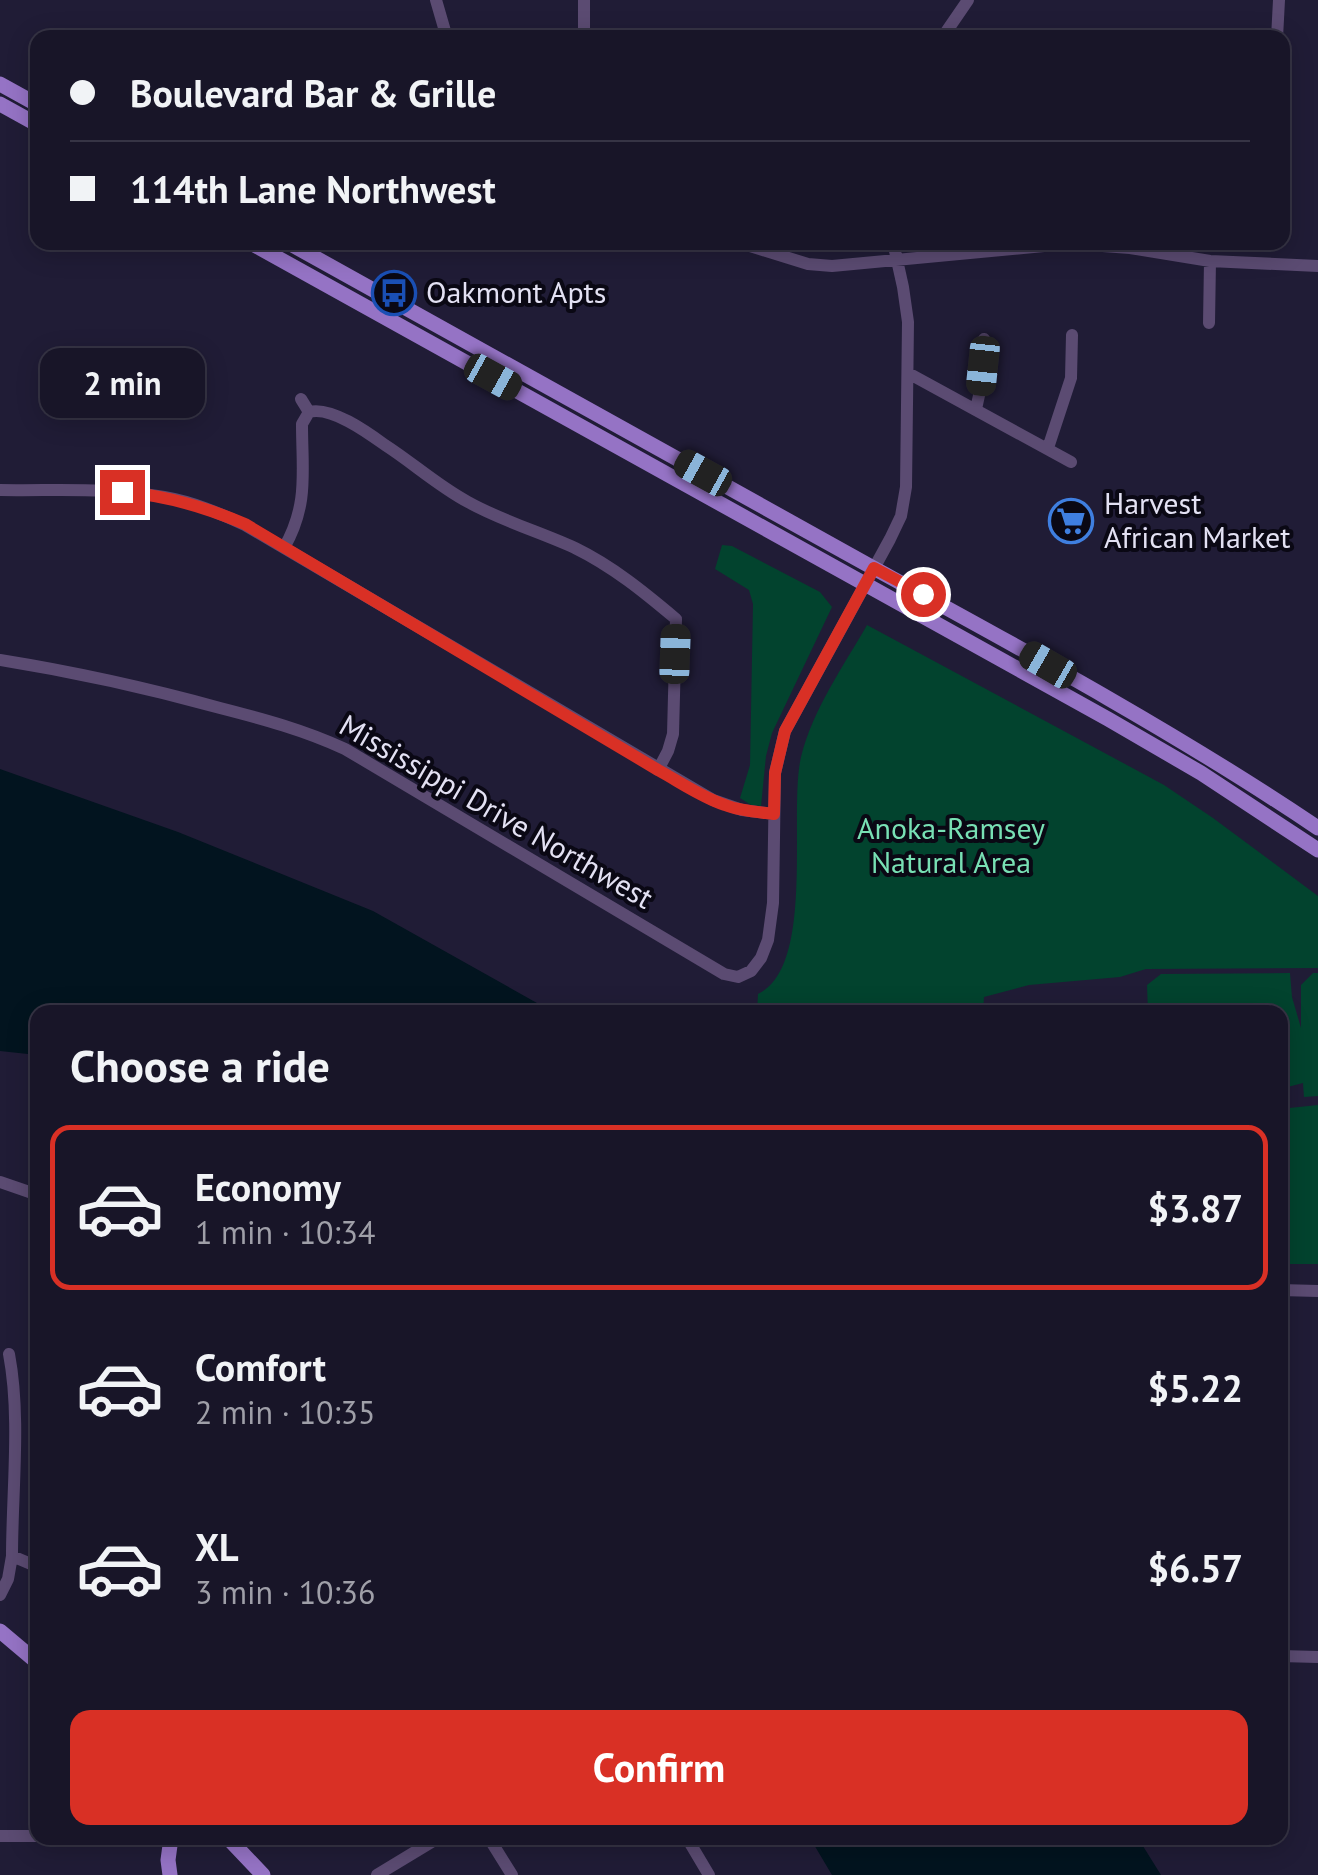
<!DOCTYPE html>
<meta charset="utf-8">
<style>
:root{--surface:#181528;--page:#211e30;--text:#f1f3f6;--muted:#9f9fa8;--line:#363445;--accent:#d93025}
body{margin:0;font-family:"PT Sans",sans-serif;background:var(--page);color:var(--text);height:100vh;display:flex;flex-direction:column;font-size:38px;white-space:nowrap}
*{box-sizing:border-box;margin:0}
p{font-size:32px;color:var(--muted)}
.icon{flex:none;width:55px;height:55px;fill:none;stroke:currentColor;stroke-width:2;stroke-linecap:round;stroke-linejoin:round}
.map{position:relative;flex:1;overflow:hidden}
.panel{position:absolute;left:30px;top:1005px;width:1258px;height:840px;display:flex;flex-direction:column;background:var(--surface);border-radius:20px;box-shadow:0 5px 25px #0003,0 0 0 2px var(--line)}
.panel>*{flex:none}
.banner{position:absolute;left:30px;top:30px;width:1260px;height:220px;border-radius:20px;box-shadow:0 5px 25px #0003,0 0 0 2px var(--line);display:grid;align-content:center;height:220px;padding:0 40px;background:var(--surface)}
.end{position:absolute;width:45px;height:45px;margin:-22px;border:12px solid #d93025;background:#fff;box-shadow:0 0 0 5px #fff}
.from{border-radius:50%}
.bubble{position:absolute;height:70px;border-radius:20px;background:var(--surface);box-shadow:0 5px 25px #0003,0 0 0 2px var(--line);font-size:32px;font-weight:700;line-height:70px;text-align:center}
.car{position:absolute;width:30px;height:60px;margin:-30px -15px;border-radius:12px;box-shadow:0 0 8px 2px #0007;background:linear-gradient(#222 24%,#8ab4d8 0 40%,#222 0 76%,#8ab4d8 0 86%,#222 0)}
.banner b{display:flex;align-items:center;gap:35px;height:95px;font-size:38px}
.banner b+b{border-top:2px solid var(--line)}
.banner i{width:25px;height:25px;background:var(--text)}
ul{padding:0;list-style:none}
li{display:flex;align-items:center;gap:30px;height:165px;margin:0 20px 15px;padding:0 20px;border:5px solid transparent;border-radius:20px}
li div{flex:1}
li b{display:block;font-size:38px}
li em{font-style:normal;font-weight:700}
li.current{border-color:var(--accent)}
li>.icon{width:90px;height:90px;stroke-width:1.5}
h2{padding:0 40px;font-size:45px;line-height:120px}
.action{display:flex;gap:20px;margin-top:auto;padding:20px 40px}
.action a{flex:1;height:115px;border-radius:20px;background:var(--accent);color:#fff;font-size:40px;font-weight:700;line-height:115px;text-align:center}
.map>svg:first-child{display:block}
.green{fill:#02432e}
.water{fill:#02141f}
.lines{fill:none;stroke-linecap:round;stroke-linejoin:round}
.minor{stroke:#5b4b72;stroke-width:12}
.major{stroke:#9573c5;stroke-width:15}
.route{stroke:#d93025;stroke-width:12}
.labels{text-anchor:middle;stroke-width:8;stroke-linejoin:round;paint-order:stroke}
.poi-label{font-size:30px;fill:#e3e1f3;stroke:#0a0814;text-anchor:start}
.street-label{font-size:30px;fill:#e3e1f3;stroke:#0a0814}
.park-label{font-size:30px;fill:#78e0b4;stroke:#0a0814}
</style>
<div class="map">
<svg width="1318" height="1875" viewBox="0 0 1318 1875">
<rect width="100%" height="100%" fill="#201c36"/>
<!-- green -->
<path class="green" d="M722,545L732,546L820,592L832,607L772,733L766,756L761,806L751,805L740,798L750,765L753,604L749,590L715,569Z
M867,625L1164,785L1213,818L1318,896V968L1146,969L1120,977L1029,985L984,997L983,1012H757L758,994C816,967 788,813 801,757C813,709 843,667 867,625Z
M1290,973L1292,997L1301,1028V985L1313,973H1318V1096L1304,1097L1303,1083L1280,1089V1012H1148L1147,985L1161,974Z
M1318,1105V1264H1280V1109Z"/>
<!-- water -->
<path class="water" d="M0,769L178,832L373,911L553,1012H38L37,1055L0,1051Z
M810,1838H1138L1161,1875H832Z"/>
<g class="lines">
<!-- minor -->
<path class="minor" d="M436,0L447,38
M584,38V0
M942,38L968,0
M1277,38L1279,0
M737,242L808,264L832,266L1044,246L1089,245L1130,248L1210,261L1318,266
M1209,323L1210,261
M908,373L1071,462
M301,399L309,412
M976,409L980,391L984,339
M309,412C331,406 367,432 385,445C413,463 438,486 468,502C502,521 540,532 575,548C612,566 644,592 676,619L673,734L668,751L658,770
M1048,448L1071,378L1072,335
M0,490C54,491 111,487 164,497C193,502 219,513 245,525L713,800L742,810L774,814
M284,548C309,504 302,472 302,424L309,412
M0,660C75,672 147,688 220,708C263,719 304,730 345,749L724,974L738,977L751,971L761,958L768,940L773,903L775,773L785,731L890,539L901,516L906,487L908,322L903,287L893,242
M0,1182L38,1195
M1280,1290L1318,1291
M12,1556L38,1567
M0,1595L8,1579L12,1556C12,1491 21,1417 9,1354
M1280,1656L1318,1657
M0,1836H38
M489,1838L512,1875
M687,1838L709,1875
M377,1875L438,1838"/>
<!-- major -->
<path class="major" d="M0,84L38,105
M0,104L38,125
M249,242L1108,719L1201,773L1318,850
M287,242C480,351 674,458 868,565C1020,648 1174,731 1318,828
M0,1631L38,1663
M228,1838L263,1875
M170,1875L168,1860L171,1838"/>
</g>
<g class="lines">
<!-- route -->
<path class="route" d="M122,492C166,495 205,507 245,524L658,770C680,782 701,797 725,805C740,811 757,812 774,814L775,773L785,731L874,568L923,594"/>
</g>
<!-- icons -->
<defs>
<symbol id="bus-ring" viewBox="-11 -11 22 22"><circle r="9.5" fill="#0a0814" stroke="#1a4fb4" stroke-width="1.5"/><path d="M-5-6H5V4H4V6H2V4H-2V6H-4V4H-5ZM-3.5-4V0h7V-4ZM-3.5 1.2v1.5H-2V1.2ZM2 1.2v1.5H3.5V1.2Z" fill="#1a4fb4"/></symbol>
<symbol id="supermarket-ring" viewBox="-11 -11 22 22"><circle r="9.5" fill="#0a0814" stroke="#3f7fe0" stroke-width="1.5"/><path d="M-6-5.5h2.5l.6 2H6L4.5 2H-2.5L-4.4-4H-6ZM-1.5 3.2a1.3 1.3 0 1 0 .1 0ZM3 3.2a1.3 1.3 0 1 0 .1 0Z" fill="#3f7fe0"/></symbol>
</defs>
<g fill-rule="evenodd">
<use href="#bus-ring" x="369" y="268" width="50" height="50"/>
<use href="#supermarket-ring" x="1046" y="496" width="50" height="50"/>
</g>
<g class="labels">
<!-- poi labels -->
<g class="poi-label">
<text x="426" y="303">Oakmont Apts</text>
<text x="1104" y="514">Harvest<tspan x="1104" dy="34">African Market</tspan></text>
</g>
<!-- street labels -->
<g class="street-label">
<text transform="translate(496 812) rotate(30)" y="10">Mississippi Drive Northwest</text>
</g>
<!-- park labels -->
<g class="park-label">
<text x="951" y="839">Anoka-Ramsey<tspan x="951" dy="34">Natural Area</tspan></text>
</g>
</g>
</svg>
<i class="end from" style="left:923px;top:594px"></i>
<i class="end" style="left:122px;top:492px"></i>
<div class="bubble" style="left:40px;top:348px;width:165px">2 min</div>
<i class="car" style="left:983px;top:366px;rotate:186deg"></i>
<i class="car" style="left:493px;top:377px;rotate:119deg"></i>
<i class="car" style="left:703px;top:473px;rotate:299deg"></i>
<i class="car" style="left:675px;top:654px;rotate:2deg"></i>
<i class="car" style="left:1048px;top:665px;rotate:300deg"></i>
<div class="banner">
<b><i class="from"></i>Boulevard Bar &amp; Grille</b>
<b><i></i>114th Lane Northwest</b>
</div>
<section class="panel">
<h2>Choose a ride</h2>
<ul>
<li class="current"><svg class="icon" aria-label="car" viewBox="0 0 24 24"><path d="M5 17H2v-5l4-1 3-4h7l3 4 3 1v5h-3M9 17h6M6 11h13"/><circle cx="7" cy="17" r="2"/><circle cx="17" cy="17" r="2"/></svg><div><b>Economy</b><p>1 min · 10:34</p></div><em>$3.87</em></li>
<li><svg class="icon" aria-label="car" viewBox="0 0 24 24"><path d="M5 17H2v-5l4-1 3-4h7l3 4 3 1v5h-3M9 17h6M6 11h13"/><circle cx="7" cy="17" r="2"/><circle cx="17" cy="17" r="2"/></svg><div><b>Comfort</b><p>2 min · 10:35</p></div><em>$5.22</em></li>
<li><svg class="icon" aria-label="car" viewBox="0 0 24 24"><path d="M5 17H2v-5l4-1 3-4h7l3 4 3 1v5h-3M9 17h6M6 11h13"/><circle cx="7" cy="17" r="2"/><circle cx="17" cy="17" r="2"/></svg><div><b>XL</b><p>3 min · 10:36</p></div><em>$6.57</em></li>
</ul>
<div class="action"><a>Confirm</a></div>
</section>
</div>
